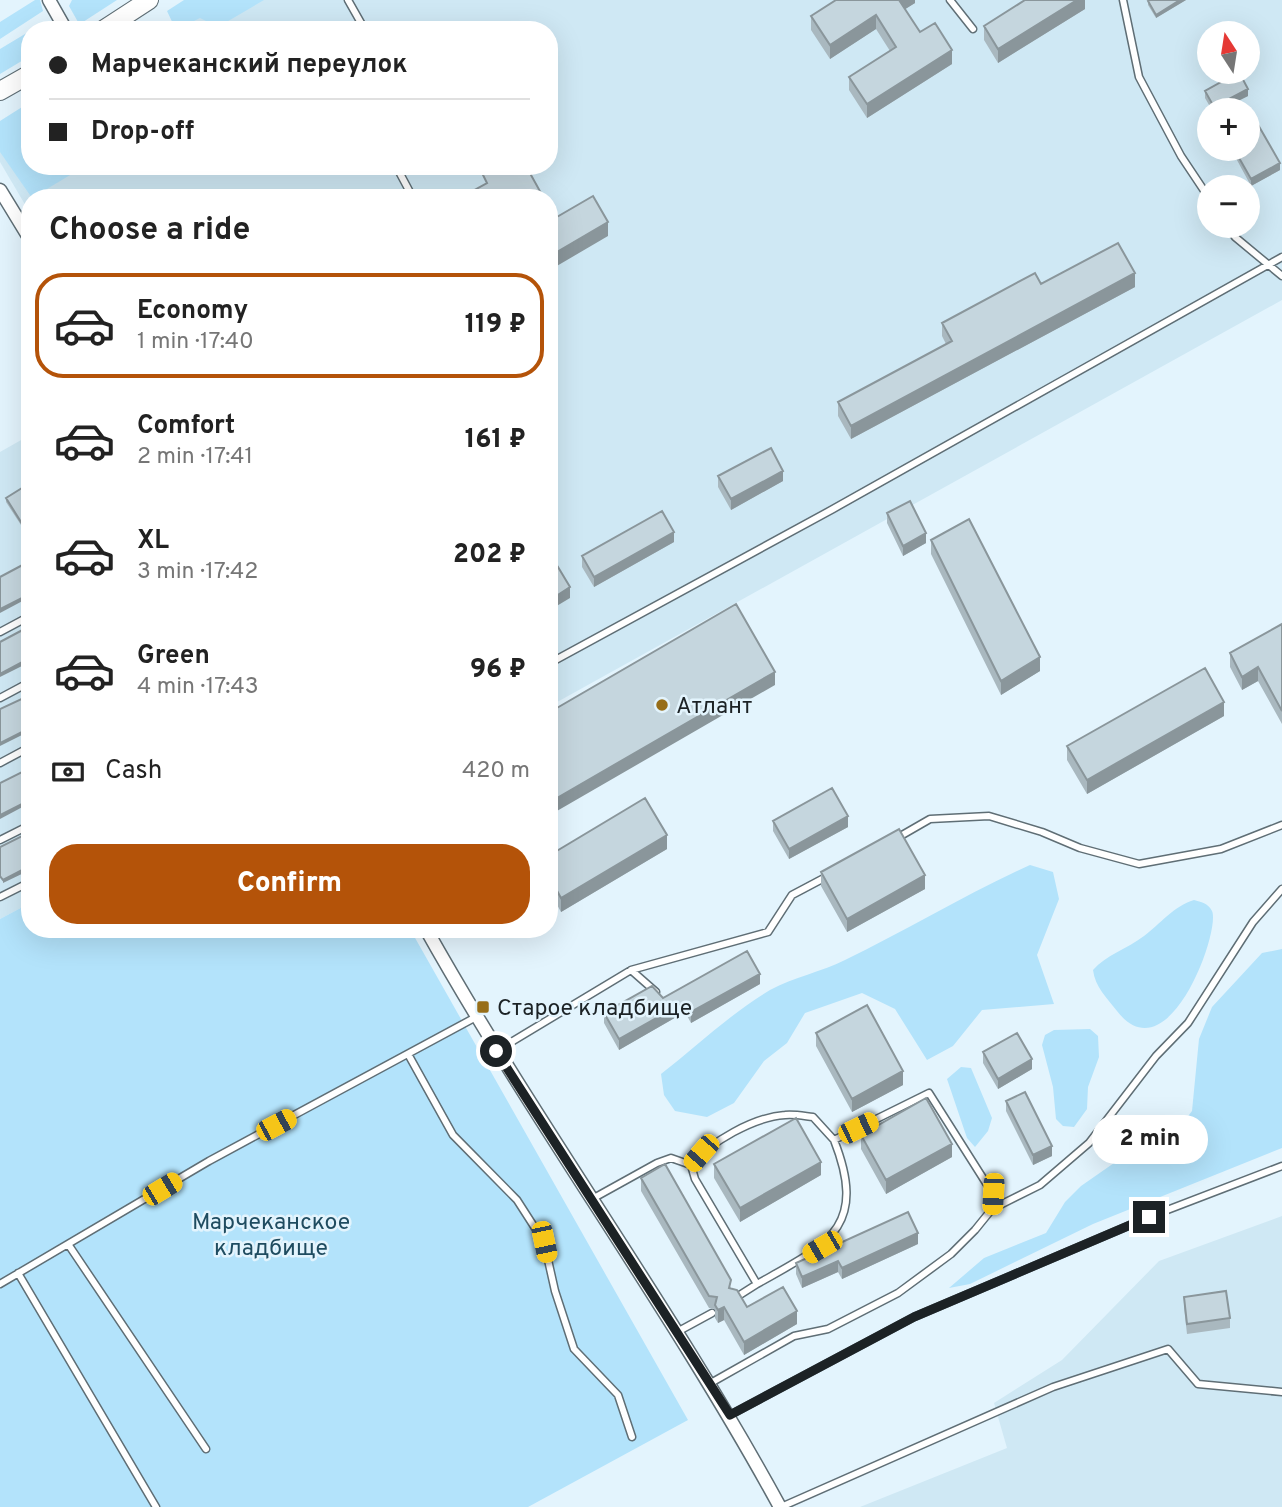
<!DOCTYPE html>
<meta charset="utf-8">
<style>
:root{--surface:#fff;--page:#f6f6f6;--text:#222;--muted:#767676;--line:#e0e0e0;--accent:#b45309}
body{margin:0;font-family:Overpass,sans-serif;background:var(--page);color:var(--text);height:100vh;display:flex;flex-direction:column;font-size:26px;white-space:nowrap}
*{box-sizing:border-box;margin:0}
p{font-size:23px;color:var(--muted)}
.icon{flex:none;width:38px;height:38px;fill:none;stroke:currentColor;stroke-width:2;stroke-linecap:round;stroke-linejoin:round}
.map{position:relative;flex:1;overflow:hidden}
.drawer{position:absolute;left:21px;top:189px;width:537px;height:749px;display:flex;flex-direction:column;background:var(--surface);border-radius:28px;box-shadow:0 7px 28px #0002}
.drawer>*{flex:none}
.top-card{position:absolute;left:21px;top:21px;width:537px;height:154px;border-radius:28px;box-shadow:0 7px 28px #0002;display:grid;align-content:center;height:154px;padding:0 28px;background:var(--surface)}
.needle{width:46px;rotate:348deg}
.fabs{position:absolute;left:1197px;top:21px;display:grid;gap:14px}
.fabs a{display:grid;place-items:center;width:63px;height:63px;border-radius:50%;background:var(--surface);box-shadow:0 7px 28px #0002;font-size:35px}
.end{position:absolute;width:32px;height:32px;margin:-16px;border:9px solid #1c2225;background:#fff;box-shadow:0 0 0 4px #fff}
.from{border-radius:50%}
.bubble{position:absolute;height:49px;border-radius:24px;background:var(--surface);box-shadow:0 7px 28px #0002;font-size:23px;font-weight:800;line-height:49px;text-align:center}
.car{position:absolute;width:21px;height:42px;margin:-21px -10px;border-radius:9px;box-shadow:0 0 5px 2px #0007;background:linear-gradient(#f5c518 24%,#345 0 40%,#f5c518 0 76%,#345 0 86%,#f5c518 0)}
.top-card b{display:flex;align-items:center;gap:24px;height:66px;font-size:26px}
.top-card b+b{border-top:2px solid var(--line)}
.top-card i{width:18px;height:18px;background:var(--text)}
ul{padding:0;list-style:none}
li{display:flex;align-items:center;gap:21px;height:105px;margin:0 14px 10px;padding:0 14px;border:4px solid transparent;border-radius:28px}
li div{flex:1}
li b{display:block;font-size:26px}
li em{font-style:normal;font-weight:800}
li.current{border-color:var(--accent)}
li>.icon{width:63px;height:63px;stroke-width:1.5}
h2{padding:0 28px;font-size:32px;line-height:84px}
.pay{display:flex;align-items:center;gap:18px;height:77px;padding:0 28px;font-size:26px}
.pay p{margin-inline-start:auto}
.primary-button{display:flex;gap:14px;margin-top:auto;padding:14px 28px}
.primary-button a{flex:1;height:80px;border-radius:28px;background:var(--accent);color:#fff;font-size:28px;font-weight:800;line-height:80px;text-align:center}
.map>svg:first-child{display:block}
.built{fill:#cfe8f4;fill-rule:evenodd}
.green{fill:#b3e3fb}
.lines{fill:none;stroke-linecap:round;stroke-linejoin:round}
.lane-casing{stroke:#5f6e75;stroke-width:9}
.street-casing{stroke:#5f6e75;stroke-width:15}
.secondary-casing{stroke:#5f6e75;stroke-width:20}
.lane{stroke:#fff;stroke-width:6}
.street{stroke:#fff;stroke-width:12}
.secondary{stroke:#fff;stroke-width:18}
.wall{fill:#a9b8bf}
.shaded-wall{fill:#8a969b}
.building{fill:#c5d6de;stroke:#8a969b;stroke-width:2}
.route{stroke:#1c2225;stroke-width:9}
.poi-dot{fill:#976e19;stroke:#e3f4fd;stroke-width:2.5}
.labels{text-anchor:middle;stroke-width:5;stroke-linejoin:round;paint-order:stroke}
.poi-label{font-size:23px;fill:#1c2225;stroke:#e3f4fd;text-anchor:start}
.park-label{font-size:23px;fill:#1f4c60;stroke:#e3f4fd}
</style>
<div class="map">
<svg width="1282" height="1507" viewBox="0 0 1282 1507">
<rect width="100%" height="100%" fill="#e3f4fd"/>
<!-- built -->
<path class="built" d="M223,0H1282V300L550,706V198H30V213L0,162V140L30,166H550V30H176ZM1209,33H1248V72H1209ZM1209,110H1248V149H1209ZM1209,187H1248V226H1209Z
M30,435V903L0,919V452Z
M1282,1216V1507H860L1007,1448L994,1403L1062,1360L1159,1261Z"/>
<!-- green -->
<path class="green" d="M35,0H40L43,11L0,39V22Z
M72,0H117L83,22H78L69,6Z
M184,0H264L218,27L200,18L176,30L167,11Z
M30,31V56L0,74V49Z
M30,102V166H85L32,198L0,152V121Z
M1030,865L1053,872L1059,899L1037,955L1054,1004L982,1010L953,1046L927,1060L895,1009L862,993L805,1013L787,1043L764,1061L734,1103L707,1117L675,1111L664,1095L661,1074C697,1046 730,1014 770,990C794,977 821,972 845,960C907,930 966,894 1030,865Z
M1194,900C1201,902 1208,903 1212,911C1221,931 1168,1077 1117,1011C1107,998 1095,987 1093,970C1106,955 1127,949 1144,936C1160,924 1174,906 1194,900Z
M30,903V929H410L688,1420L528,1507H0V919Z
M1282,949V1148L1093,1224L970,1284L949,1288L984,1258L1046,1233L1065,1202L1081,1186L1137,1147L1159,1140L1179,1128L1192,1111L1199,1039L1212,1007L1262,953Z
M1090,1029L1098,1036L1099,1057L1088,1087L1087,1109L1074,1127L1063,1126L1056,1119L1053,1087L1042,1045L1045,1035L1054,1030Z
M961,1067L971,1068L992,1118L988,1131L975,1147L967,1138L947,1079Z"/>
<g class="lines">
<defs>
<path id="lane" d="M348,0L365,30
M950,0L973,29
M1123,0L1139,77L1181,156L1209,198
M396,166L412,196L463,194
M1228,226L1235,237L1282,276
M0,632L30,616
M550,663L833,509L1282,257
M0,698L30,682
M0,763L30,747
M897,838L930,819L989,816L1042,832L1080,848L1139,864L1221,849L1282,825
M0,840L30,825
M0,897L30,882
M631,970L768,932L792,895L826,877
M498,1050L631,970L656,992
M408,1054L453,1135L517,1200L544,1242L555,1291L574,1349L618,1395L632,1437
M592,1199L657,1163L671,1158L691,1165
M992,1209L1040,1185L1089,1143L1156,1056L1188,1023L1253,922L1282,889
M68,1244L206,1449
M18,1273L156,1507
M0,1284L209,1161L476,1017
M735,1298L757,1284
M677,1332L712,1313
M709,1384L794,1336L828,1329L898,1293L951,1254L975,1230L992,1209L993,1194L929,1093L834,1140L813,1117C804,1116 794,1114 785,1115C754,1117 710,1142 691,1165L695,1179L757,1284C826,1245 869,1229 834,1140
M730,1415L914,1317L1149,1217L1282,1166
M781,1507L1053,1387L1168,1349L1198,1384L1282,1392"/>
<path id="street" d="M49,0L66,30
M0,190L30,239
M426,929C537,1127 672,1309 780,1507"/>
<path id="secondary" d="M103,30L149,0
M0,91L30,74"/>
</defs>
<!-- lane casing -->
<use href="#lane" class="lane-casing"/>
<!-- street casing -->
<use href="#street" class="street-casing"/>
<!-- secondary casing -->
<use href="#secondary" class="secondary-casing"/>
<!-- lane -->
<use href="#lane" class="lane"/>
<!-- street -->
<use href="#street" class="street"/>
<!-- secondary -->
<use href="#secondary" class="secondary"/>
</g>
<!-- wall -->
<path class="wall" d="M915,0V3L905,9L920,32L952,64L867,118L849,90V77L890,51L876,29L830,59L811,30V16Z
M1085,0V9L998,63L984,40V26Z
M1186,0L1156,18L1148,5V1Z
M1209,45V66L1206,68L1200,57V50Z
M1205,91L1248,96L1220,110H1212L1205,98Z
M1231,149H1248L1280,170L1251,186Z
M1041,284L1135,287L851,439L838,416V402L946,344L942,336V323Z
M718,476L783,481L731,510L718,487Z
M30,483V519L21,525L6,502V498Z
M887,513L926,543L903,556L887,523Z
M931,540L1040,671L1001,695L931,554Z
M674,542L594,587L582,567V556Z
M1282,624V724L1258,681L1242,690L1230,667V653Z
M1224,716L1087,794L1067,760V746Z
M773,821L848,827L789,859L773,831Z
M667,849L561,912L550,892V855Z
M821,872L925,889L847,932L821,886Z
M760,984L691,1023L685,1012L619,1050L604,1023V1013L663,998Z
M816,1033L903,1085L852,1112L816,1046Z
M983,1052L1032,1069L998,1089L983,1063Z
M1006,1101L1052,1156L1033,1165L1006,1111Z
M861,1135L952,1157L886,1194L861,1149Z
M714,1164L821,1175L740,1222L714,1178Z
M641,1178L747,1307L797,1324L744,1355L724,1320L718,1323L715,1318V1309L709,1308L641,1191Z
M918,1244L842,1279L838,1272L802,1288L796,1274V1263Z
M1184,1297L1230,1318V1328L1187,1334L1184,1307Z"/>
<!-- shaded-wall -->
<path class="shaded-wall" d="M899,0H915V3L899,13Z
M1077,0H1085V9L998,63V49Z
M1180,0H1186L1156,18V15Z
M876,15V29L830,59V45Z
M952,50V64L867,118V104Z
M1209,59V66L1206,68V61Z
M1248,89V96L1220,110H1214V107Z
M1280,163V170L1251,186V179Z
M74,166H85L74,173Z
M608,222V236L550,270V256Z
M1135,273V287L851,439V426Z
M783,471V481L731,510V499Z
M30,516V519L21,525V522Z
M674,532V542L594,587V577Z
M926,533V543L903,556V546Z
M570,587V598L550,610V600Z
M30,594V597L0,613V609Z
M1040,657V671L1001,695V681Z
M30,658V662L0,677V674Z
M1258,667V681L1242,690V677Z
M775,672V685L550,815V802Z
M1224,702V716L1087,794V780Z
M30,728V731L0,746V743Z
M30,800V803L0,819V815Z
M848,816V827L789,859V849Z
M667,835V849L561,912V898Z
M30,866V870L3,883V880Z
M925,875V889L847,932V919Z
M760,974V984L691,1023V1012Z
M685,1002V1012L619,1050V1039Z
M1032,1059V1069L998,1089V1079Z
M903,1071V1085L852,1112V1099Z
M952,1144V1157L886,1194V1180Z
M1052,1146V1156L1033,1165V1155Z
M821,1162V1175L740,1222V1208Z
M918,1233V1244L842,1279V1268Z
M838,1261V1272L802,1288V1277Z
M724,1307V1320L718,1323V1310Z
M797,1311V1324L744,1355V1342Z"/>
<!-- building -->
<path class="building" d="M836,0H899L920,32L935,23L952,50L867,104L849,77L896,47L876,15L830,45L811,16Z
M1025,0H1077L998,49L984,26Z
M1150,0H1180L1156,15L1148,1Z
M1243,27L1246,33H1232Z
M1209,45V59L1206,61L1200,50Z
M1239,72L1248,89L1214,107L1205,91Z
M1253,116L1280,163L1251,179L1234,149H1248V119Z
M499,166H526L541,193L532,198H460L487,183L483,175Z
M593,196L608,222L550,256V221Z
M1118,243L1135,273L851,426L838,402L952,341L942,323L1035,273L1041,284Z
M771,448L783,471L731,499L718,476Z
M30,483V516L21,522L6,498Z
M910,501L926,533L903,546L887,513Z
M662,511L674,532L594,577L582,556Z
M969,519L1040,657L1001,681L931,540Z
M30,561V594L0,609V577Z
M558,567L570,587L550,600V572Z
M736,604L775,672L550,802V712Z
M1282,624V711L1258,667L1242,677L1230,653Z
M30,626V658L0,674V642Z
M1205,668L1224,702L1087,780L1067,746Z
M30,695V728L0,743V709Z
M30,768V800L0,815V783Z
M832,788L848,816L789,849L773,821Z
M645,798L667,835L561,898L550,878V855Z
M899,829L925,875L847,919L821,872Z
M30,832V866L3,880L0,876V847Z
M747,951L760,974L691,1012L685,1002L619,1039L604,1013L652,986L663,998Z
M867,1005L903,1071L852,1099L816,1033Z
M1017,1033L1032,1059L998,1079L983,1052Z
M1025,1092L1052,1146L1033,1155L1006,1101Z
M926,1098L952,1144L886,1180L861,1135Z
M796,1118L821,1162L740,1208L714,1164Z
M665,1164L731,1280L729,1288L737,1290L747,1307L783,1287L797,1311L744,1342L724,1307L718,1310L715,1305L717,1297L709,1296L641,1178Z
M908,1212L918,1233L842,1268L838,1261L802,1277L796,1263Z
M1226,1291L1230,1318L1187,1324L1184,1297Z"/>
<g class="lines">
<!-- route -->
<path class="route" d="M496,1051L730,1415L914,1317L1149,1217"/>
</g>
<!-- markers -->
<g class="poi-dot">
<circle cx="662" cy="705" r="7"/>
<rect x="476" y="1000" width="14" height="14" rx="3.5"/>
</g>
<g class="labels">
<!-- poi labels -->
<g class="poi-label">
<text x="676" y="713">Атлант</text>
<text x="497" y="1015">Старое кладбище</text>
</g>
<!-- park labels -->
<g class="park-label">
<text x="271" y="1229">Марчеканское<tspan x="271" dy="26">кладбище</tspan></text>
</g>
</g>
</svg>
<div class="fabs">
<a><svg class="needle" viewBox="-14 -14 28 28"><path d="M0-13l5 13h-10z" fill="#e53935"/><path d="M0 13l5-13h-10z" fill="#767676"/></svg></a>
<a>+</a>
<a>−</a>
</div>
<i class="end from" style="left:496px;top:1051px"></i>
<i class="end" style="left:1149px;top:1217px"></i>
<div class="bubble" style="left:1092px;top:1115px;width:116px">2 min</div>
<i class="car" style="left:276px;top:1125px;rotate:62deg"></i>
<i class="car" style="left:858px;top:1128px;rotate:64deg"></i>
<i class="car" style="left:701px;top:1153px;rotate:221deg"></i>
<i class="car" style="left:162px;top:1189px;rotate:59deg"></i>
<i class="car" style="left:993px;top:1194px;rotate:183deg"></i>
<i class="car" style="left:544px;top:1242px;rotate:168deg"></i>
<i class="car" style="left:822px;top:1247px;rotate:240deg"></i>
<div class="top-card">
<b><i class="from"></i>Марчеканский переулок</b>
<b><i></i>Drop-off</b>
</div>
<section class="drawer">
<h2>Choose a ride</h2>
<ul>
<li class="current"><svg class="icon" aria-label="car" viewBox="0 0 24 24"><path d="M5 17H2v-5l4-1 3-4h7l3 4 3 1v5h-3M9 17h6M6 11h13"/><circle cx="7" cy="17" r="2"/><circle cx="17" cy="17" r="2"/></svg><div><b>Economy</b><p>1 min · 17:40</p></div><em>119 ₽</em></li>
<li><svg class="icon" aria-label="car" viewBox="0 0 24 24"><path d="M5 17H2v-5l4-1 3-4h7l3 4 3 1v5h-3M9 17h6M6 11h13"/><circle cx="7" cy="17" r="2"/><circle cx="17" cy="17" r="2"/></svg><div><b>Comfort</b><p>2 min · 17:41</p></div><em>161 ₽</em></li>
<li><svg class="icon" aria-label="car" viewBox="0 0 24 24"><path d="M5 17H2v-5l4-1 3-4h7l3 4 3 1v5h-3M9 17h6M6 11h13"/><circle cx="7" cy="17" r="2"/><circle cx="17" cy="17" r="2"/></svg><div><b>XL</b><p>3 min · 17:42</p></div><em>202 ₽</em></li>
<li><svg class="icon" aria-label="car" viewBox="0 0 24 24"><path d="M5 17H2v-5l4-1 3-4h7l3 4 3 1v5h-3M9 17h6M6 11h13"/><circle cx="7" cy="17" r="2"/><circle cx="17" cy="17" r="2"/></svg><div><b>Green</b><p>4 min · 17:43</p></div><em>96 ₽</em></li>
</ul>
<div class="pay"><svg class="icon" aria-label="cash" viewBox="0 0 24 24"><path d="M3 7h18v10H3z"/><circle cx="12" cy="12" r="2"/></svg>Cash<p>420 m</p></div>
<div class="primary-button"><a>Confirm</a></div>
</section>
</div>
